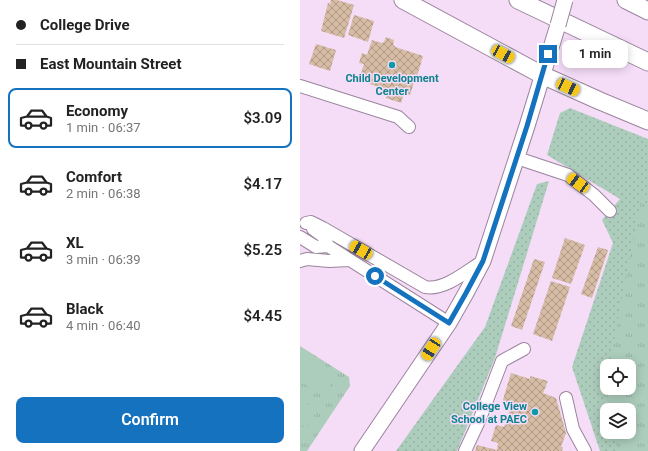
<!DOCTYPE html>
<meta charset="utf-8">
<style>
:root{--surface:#fff;--page:#f6f6f6;--text:#222;--muted:#767676;--line:#e0e0e0;--accent:#1472be}
body{margin:0;font-family:Roboto,sans-serif;background:var(--page);color:var(--text);height:100vh;display:flex;flex-direction:column;font-size:15px;white-space:nowrap}
*{box-sizing:border-box;margin:0}
p{font-size:13px;color:var(--muted)}
.icon{flex:none;width:22px;height:22px;fill:none;stroke:currentColor;stroke-width:2;stroke-linecap:round;stroke-linejoin:round}
.map{position:relative;flex:1;overflow:hidden}
.panel{display:flex;flex-direction:column;background:var(--surface);width:300px}
.panel>*{flex:none}
.hud{display:grid;align-content:center;height:88px;padding:0 16px;background:var(--surface)}
.fabs{position:absolute;left:300px;top:359px;display:grid;gap:8px}
.fabs a{display:grid;place-items:center;width:36px;height:36px;border-radius:8px;background:var(--surface);box-shadow:0 2px 10px #0003;font-size:20px}
.end{position:absolute;width:18px;height:18px;margin:-9px;border:5px solid #1472be;background:#fff;box-shadow:0 0 0 2px #fff}
.from{border-radius:50%}
.bubble{position:absolute;height:28px;border-radius:8px;background:var(--surface);box-shadow:0 2px 10px #0003;font-size:13px;font-weight:600;line-height:28px;text-align:center}
.car{position:absolute;width:12px;height:24px;margin:-12px -6px;border-radius:5px;box-shadow:0 0 3px 1px #0007;background:linear-gradient(#f5c518 24%,#345 0 40%,#f5c518 0 76%,#345 0 86%,#f5c518 0)}
.hud b{display:flex;align-items:center;gap:14px;height:38px;font-size:15px}
.hud b+b{border-top:1px solid var(--line)}
.hud i{width:10px;height:10px;background:var(--text)}
ul{padding:0;list-style:none}
li{display:flex;align-items:center;gap:12px;height:60px;margin:0 8px 6px;padding:0 8px;border:2px solid transparent;border-radius:8px}
li div{flex:1}
li b{display:block;font-size:15px}
li em{font-style:normal;font-weight:600}
li.on{border-color:var(--accent)}
li>.icon{width:36px;height:36px;stroke-width:1.5}
.primary-button{display:flex;gap:8px;margin-top:auto;padding:8px 16px}
.primary-button a{flex:1;height:46px;border-radius:8px;background:var(--accent);color:#fff;font-size:16px;font-weight:600;line-height:46px;text-align:center}
main{display:flex;flex:1;min-height:0}
.map>svg:first-child{display:block}
.grass{fill:url(#grass-dots);fill-rule:evenodd}
.park{fill:url(#park-tufts)}
.pitch{fill:#adcdbc}
.building{fill:url(#building-cross-hatch)}
.lines{fill:none;stroke-linecap:round;stroke-linejoin:round}
.minor-casing{stroke:#9b849d;stroke-width:14}
.major-casing{stroke:#9b849d;stroke-width:17}
.highway-casing{stroke:#9b849d;stroke-width:19}
.minor{stroke:#fff;stroke-width:12}
.major{stroke:#fff;stroke-width:15}
.highway{stroke:#fff;stroke-width:17}
.major-bridge-casing{stroke:#9b849d;stroke-width:17;stroke-linecap:butt}
.major-bridge{stroke:#fff;stroke-width:15}
.route{stroke:#1472be;stroke-width:5}
.culture-dot{fill:#0f9aa8;stroke:#f5ddf8;stroke-width:1.5}
.labels{text-anchor:middle;stroke-width:3;stroke-linejoin:round;paint-order:stroke}
.culture-label{font-size:11px;font-weight:bold;fill:#0d838f;stroke:#f5ddf8}
</style>
<main>
<section class="panel">
<div class="hud">
<b><i class="from"></i>College Drive</b>
<b><i></i>East Mountain Street</b>
</div>
<ul>
<li class="on"><svg class="icon" aria-label="car" viewBox="0 0 24 24"><path d="M5 17H2v-5l4-1 3-4h7l3 4 3 1v5h-3M9 17h6M6 11h13"/><circle cx="7" cy="17" r="2"/><circle cx="17" cy="17" r="2"/></svg><div><b>Economy</b><p>1 min · 06:37</p></div><em>$3.09</em></li>
<li><svg class="icon" aria-label="car" viewBox="0 0 24 24"><path d="M5 17H2v-5l4-1 3-4h7l3 4 3 1v5h-3M9 17h6M6 11h13"/><circle cx="7" cy="17" r="2"/><circle cx="17" cy="17" r="2"/></svg><div><b>Comfort</b><p>2 min · 06:38</p></div><em>$4.17</em></li>
<li><svg class="icon" aria-label="car" viewBox="0 0 24 24"><path d="M5 17H2v-5l4-1 3-4h7l3 4 3 1v5h-3M9 17h6M6 11h13"/><circle cx="7" cy="17" r="2"/><circle cx="17" cy="17" r="2"/></svg><div><b>XL</b><p>3 min · 06:39</p></div><em>$5.25</em></li>
<li><svg class="icon" aria-label="car" viewBox="0 0 24 24"><path d="M5 17H2v-5l4-1 3-4h7l3 4 3 1v5h-3M9 17h6M6 11h13"/><circle cx="7" cy="17" r="2"/><circle cx="17" cy="17" r="2"/></svg><div><b>Black</b><p>4 min · 06:40</p></div><em>$4.45</em></li>
</ul>
<div class="primary-button"><a>Confirm</a></div>
</section>
<div class="map">
<svg width="348" height="451" viewBox="0 0 348 451">
<defs>
<pattern id="grass-dots" width="8" height="8" patternUnits="userSpaceOnUse"><rect width="8" height="8" fill="#adcdbc"/><path d="M2 2h.1M6 6h.1" fill="none" stroke="#95b0a2" stroke-width="1.8" stroke-linecap="round"/></pattern>
<pattern id="park-tufts" width="24" height="20" patternUnits="userSpaceOnUse"><rect width="24" height="20" fill="#adcdbc"/><path d="M3 7l-1-3M5 7V3M7 7l1-3M15 17l-1-3M17 17v-4M19 17l1-3" fill="none" stroke="#95b0a2"/></pattern>
<pattern id="building-cross-hatch" width="8" height="8" patternUnits="userSpaceOnUse"><rect width="8" height="8" fill="#d7bca5"/><path d="M0 0l8 8M0 8l8-8" fill="none" stroke="#af9987"/></pattern>
</defs>
<rect width="100%" height="100%" fill="#f5ddf8"/>
<!-- grass -->
<path class="grass" d="M270,108L348,139V451H300L272,367L313,243L302,220L320,199L247,155L260,113ZM307,366H329V388H307ZM307,410H329V432H307Z
M249,181L195,358L157,451H96L185,327L237,184Z"/>
<!-- park -->
<path class="park" d="M342,195L348,211V451H320L309,432H329V410H307V428L300,415L307,378V388H329V366H309Z
M0,346L49,377L50,386L7,451H0Z"/>
<!-- pitch -->
<path class="pitch" d="M0,357L35,379L24,396L0,381Z
M0,400L17,411L6,428L0,424Z"/>
<!-- building -->
<path class="building" d="M31,0H37L54,5L44,38L21,31L28,3L30,4Z
M54,15L74,21L68,42L48,35Z
M86,37L94,40L93,45L95,46V47L123,56L116,80L115,79L110,95L69,84L70,82L59,79L64,64L59,63L62,53L67,55L72,40L82,43L84,42Z
M16,44L36,50L30,71L9,64Z
M89,91L103,96L101,103L86,98Z
M265,238L285,245L271,284L252,278Z
M298,247L308,250L292,298L281,294Z
M234,259L245,262L222,330L211,326Z
M251,281L270,287L252,341L233,334Z
M211,373L230,379V376L248,381L243,393L256,398L266,433L261,447H263L262,451H175L177,445L197,450L198,443L191,441L196,425L204,427L211,406L202,403Z"/>
<g class="lines">
<defs>
<path id="minor" d="M0,86L98,117L109,127
M217,158L268,175L294,195L310,211
M6,223L11,222L23,228L125,287C144,291 167,271 183,261
M13,229L24,237L28,246L149,323
M0,237L16,247L28,246
M0,261L7,259L29,261L50,260
M266,398L273,429L285,451
M165,451L179,421L202,361L224,349"/>
<path id="major" d="M62,451L149,323L166,293L183,261L227,126L258,25"/>
<path id="highway" d="M103,0L242,75L300,101L348,121
M218,0L348,62
M326,0L348,11"/>
</defs>
<!-- minor casing -->
<use href="#minor" class="minor-casing"/>
<!-- major casing -->
<use href="#major" class="major-casing"/>
<!-- highway casing -->
<use href="#highway" class="highway-casing"/>
<!-- minor -->
<use href="#minor" class="minor"/>
<!-- major -->
<use href="#major" class="major"/>
<!-- highway -->
<use href="#highway" class="highway"/>
<defs>
<path id="major-bridge" d="M258,25L265,0"/>
</defs>
<!-- major-bridge casing -->
<use href="#major-bridge" class="major-bridge-casing"/>
<!-- major-bridge -->
<use href="#major-bridge" class="major-bridge"/>
</g>
<g class="lines">
<!-- route -->
<path class="route" d="M75,276L149,323L166,293L183,261L227,126L248,54"/>
</g>
<!-- markers -->
<g class="culture-dot">
<circle cx="92" cy="65" r="4"/>
<circle cx="235" cy="412" r="4"/>
</g>
<g class="labels">
<!-- culture labels -->
<g class="culture-label">
<text x="92" y="82">Child Development<tspan x="92" dy="13">Center</tspan></text>
<text x="227" y="410" text-anchor="end">College View<tspan x="227" dy="13">School at PAEC</tspan></text>
</g>
</g>
</svg>
<div class="fabs">
<a><svg class="icon" aria-label="locate" viewBox="0 0 24 24"><circle cx="12" cy="12" r="6"/><path d="M12 2v4M12 18v4M2 12h4M18 12h4"/></svg></a>
<a><svg class="icon" aria-label="layers" viewBox="0 0 24 24"><path d="M12 4l9 5-9 5-9-5zM3 14l9 5 9-5"/></svg></a>
</div>
<i class="end from" style="left:75px;top:276px"></i>
<i class="end" style="left:248px;top:54px"></i>
<div class="bubble" style="left:262px;top:40px;width:66px">1 min</div>
<i class="car" style="left:203px;top:54px;rotate:118deg"></i>
<i class="car" style="left:268px;top:87px;rotate:115deg"></i>
<i class="car" style="left:278px;top:183px;rotate:306deg"></i>
<i class="car" style="left:61px;top:250px;rotate:300deg"></i>
<i class="car" style="left:131px;top:349px;rotate:213deg"></i>
</div>
</main>
